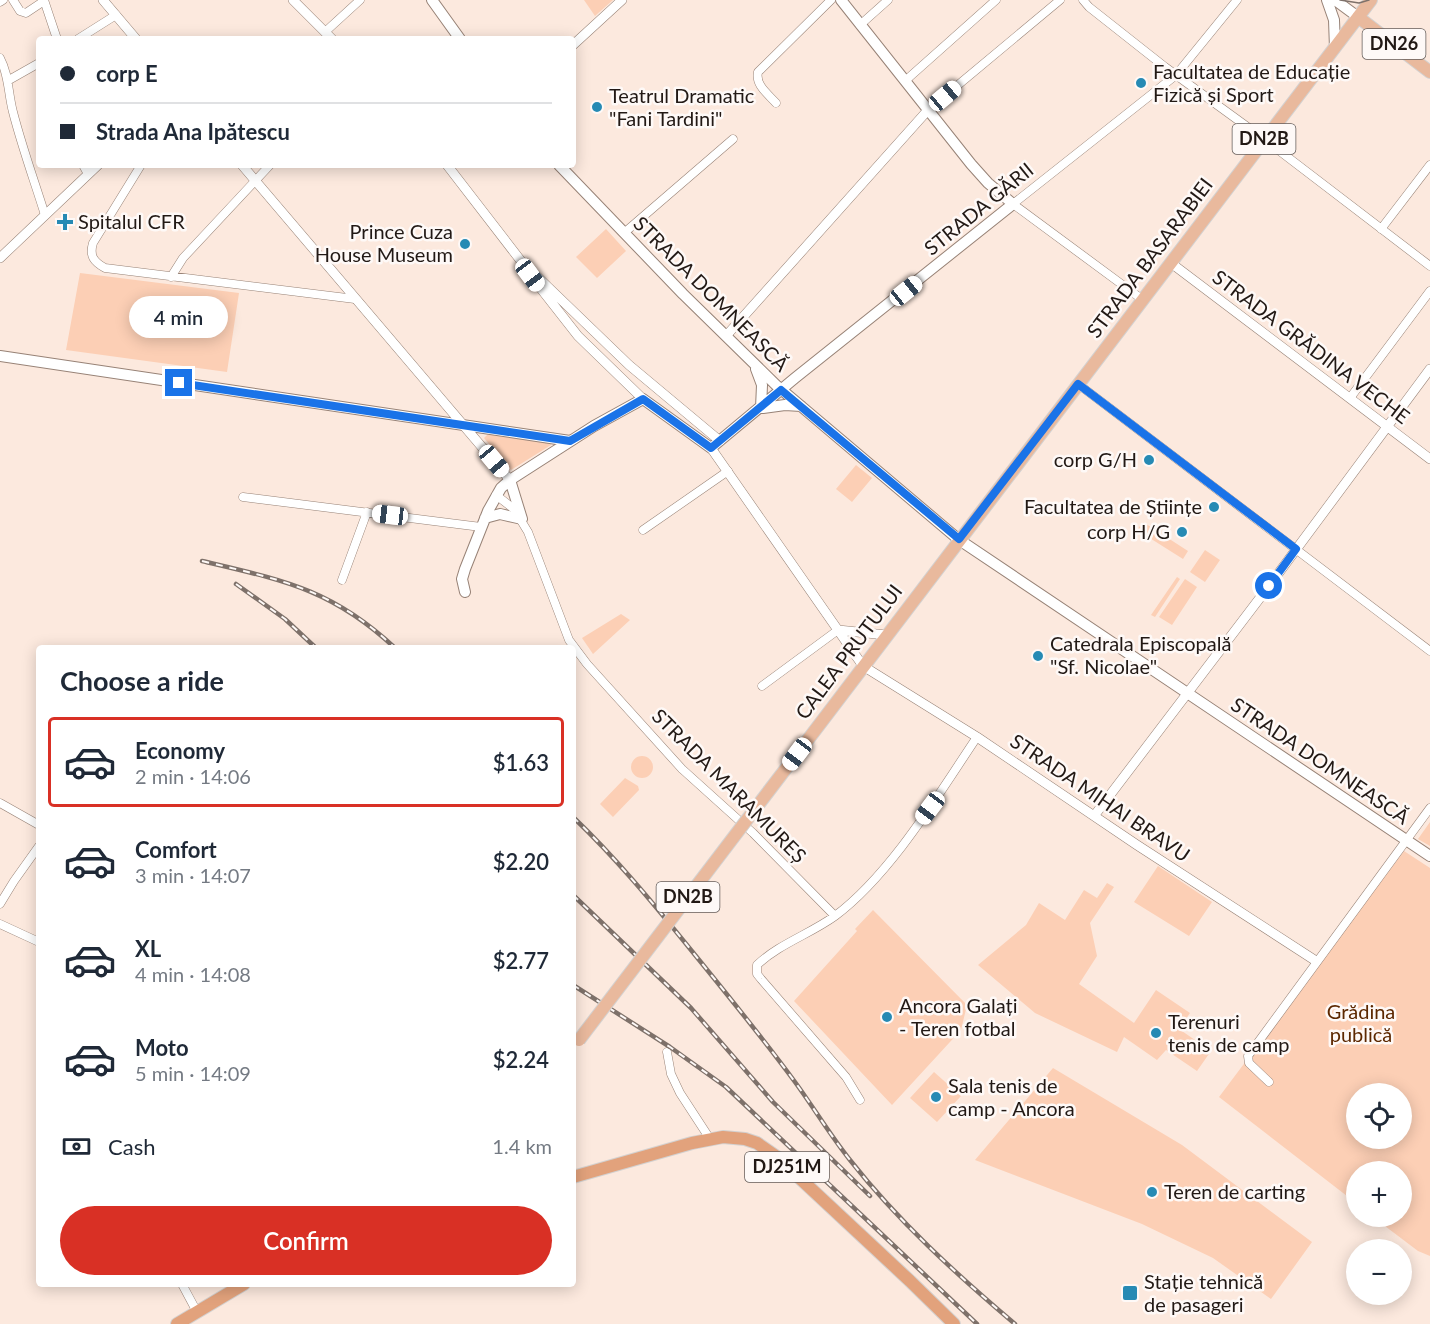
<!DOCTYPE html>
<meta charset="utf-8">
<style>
:root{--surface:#fff;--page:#f6f6f7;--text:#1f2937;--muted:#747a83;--line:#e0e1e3;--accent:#d93025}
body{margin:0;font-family:Lato,sans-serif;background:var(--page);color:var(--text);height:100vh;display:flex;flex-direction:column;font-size:22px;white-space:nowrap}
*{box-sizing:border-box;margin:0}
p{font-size:20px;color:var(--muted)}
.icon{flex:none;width:33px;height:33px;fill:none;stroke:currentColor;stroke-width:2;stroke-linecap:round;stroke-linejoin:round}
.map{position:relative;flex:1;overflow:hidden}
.drawer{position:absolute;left:36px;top:645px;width:540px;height:642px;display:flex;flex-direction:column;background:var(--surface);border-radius:6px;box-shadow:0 3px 15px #0003}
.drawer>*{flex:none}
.hud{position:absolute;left:36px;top:36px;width:540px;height:132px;border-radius:6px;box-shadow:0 3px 15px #0003;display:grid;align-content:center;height:132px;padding:0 24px;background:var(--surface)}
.tools{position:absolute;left:1346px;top:1083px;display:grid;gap:12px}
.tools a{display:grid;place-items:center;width:66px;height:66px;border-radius:50%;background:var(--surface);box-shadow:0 3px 15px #0003;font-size:30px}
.end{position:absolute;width:27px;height:27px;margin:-14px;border:8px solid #1a73e8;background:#fff;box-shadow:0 0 0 3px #fff}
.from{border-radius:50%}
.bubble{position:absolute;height:42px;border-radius:21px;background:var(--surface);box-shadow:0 3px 15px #0003;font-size:20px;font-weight:600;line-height:42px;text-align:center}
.car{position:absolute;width:18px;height:36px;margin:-18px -9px;border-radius:8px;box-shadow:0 0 4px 2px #0007;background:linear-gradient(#fff 24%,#345 0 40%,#fff 0 76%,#345 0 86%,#fff 0)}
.hud b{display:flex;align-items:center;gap:21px;height:57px;font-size:22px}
.hud b+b{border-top:2px solid var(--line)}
.hud i{width:15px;height:15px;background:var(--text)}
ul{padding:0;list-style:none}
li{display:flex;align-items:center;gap:18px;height:90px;margin:0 12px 9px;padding:0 12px;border:3px solid transparent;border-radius:6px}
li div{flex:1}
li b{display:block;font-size:22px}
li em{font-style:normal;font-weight:600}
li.current{border-color:var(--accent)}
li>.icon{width:54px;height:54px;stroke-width:1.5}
h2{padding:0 24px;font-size:27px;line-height:72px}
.pay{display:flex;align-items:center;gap:15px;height:66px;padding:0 24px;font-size:22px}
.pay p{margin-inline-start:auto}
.action{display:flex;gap:12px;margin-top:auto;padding:12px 24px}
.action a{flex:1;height:69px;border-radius:36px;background:var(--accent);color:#fff;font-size:24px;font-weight:600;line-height:69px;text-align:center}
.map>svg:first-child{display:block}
.green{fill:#fccfb5;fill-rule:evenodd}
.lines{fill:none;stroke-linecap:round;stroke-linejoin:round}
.minor-casing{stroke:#978276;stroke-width:9}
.tertiary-casing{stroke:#978276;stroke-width:10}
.secondary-casing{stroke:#978276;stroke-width:12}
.primary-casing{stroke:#d3d1d0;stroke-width:14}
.trunk-casing{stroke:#d3d1d0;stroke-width:14}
.minor{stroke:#fff;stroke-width:8}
.tertiary{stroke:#fff;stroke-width:9}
.secondary{stroke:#fff;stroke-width:10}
.primary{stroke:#e9b99d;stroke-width:12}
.trunk{stroke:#e2a27c;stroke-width:12}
.tram{stroke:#7e716a;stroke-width:1.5}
.rail-casing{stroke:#7e716a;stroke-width:4.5}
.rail{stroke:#fef9f7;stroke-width:2;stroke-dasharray:7;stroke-linecap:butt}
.primary-bridge-casing{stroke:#d3d1d0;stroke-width:14;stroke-linecap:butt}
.primary-bridge{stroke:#e9b99d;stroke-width:12}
.route{stroke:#1a73e8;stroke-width:8}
.poi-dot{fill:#268ab4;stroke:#fef9f7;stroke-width:2}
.labels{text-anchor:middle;stroke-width:5;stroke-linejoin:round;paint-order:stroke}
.shield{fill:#fef9f7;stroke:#645c59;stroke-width:1.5}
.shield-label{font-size:18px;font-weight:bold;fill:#221915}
.poi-label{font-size:20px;fill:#221915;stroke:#fef9f7;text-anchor:start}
.street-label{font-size:20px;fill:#221915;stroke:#fef9f7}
.park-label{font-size:20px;fill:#5d2800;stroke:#fef9f7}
</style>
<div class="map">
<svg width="1430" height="1324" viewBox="0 0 1430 1324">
<rect width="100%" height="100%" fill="#fce9de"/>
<!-- green -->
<path class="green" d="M584,0H613L595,16Z
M606,229L626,251L597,278L576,257Z
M80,273L239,293L227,372L66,350Z
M489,433L550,443L551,445L511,470L484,438Z
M856,465L872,478L852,502L836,489Z
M1143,522L1188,551L1183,559L1137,530Z
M1205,550L1220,560L1205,582L1190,572Z
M1177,577L1180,579L1155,617L1151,615Z
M1185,579L1197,587L1172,625L1159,617Z
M621,614L630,620L593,654L582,638Z
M631 767a11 11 0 1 1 22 0a11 11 0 1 1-22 0Z
M625,778L638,786L639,790L613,817L600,804Z
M1430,822V846L1418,839Z
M1404,851L1430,868V1256L1418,1251L1373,1217L1401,1216V1172H1356V1203L1219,1097ZM1356,1094H1401V1138H1356Z
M1158,866L1212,902L1189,936L1134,902Z
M1107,883L1114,887L1090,923L1097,956L1079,984L1134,1023L1156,990L1190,1013L1179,1029L1211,1051L1197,1071L1166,1050L1157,1060L1124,1037L1117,1052L1035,1013L978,965L1026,925L1039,903L1065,920L1084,890L1097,898Z
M873,910L967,1005L961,1030L892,1105L794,1001L857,931L855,929Z
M1053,1068L1182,1145L1312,1242L1271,1299L1213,1258L1142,1224L975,1160Z
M934,1072L961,1096L937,1122L910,1098Z"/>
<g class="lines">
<defs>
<path id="minor" d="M13,0L20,11L26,13L44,1
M44,0L57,39
M1083,0L1089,7L1165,67L1264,139L1430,266
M0,2L3,0
M860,25L888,0
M325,32L360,0
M78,39L116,15
M0,58C9,75 8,93 13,112C22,147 34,180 45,215
M9,80L39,63
M905,81L996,0
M776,103C768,94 755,85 758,72L831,0
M928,110L1060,0
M83,165L88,174
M141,165L93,243C89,256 94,262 105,268L355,299
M1381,229L1430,165
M624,233L733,139
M171,277L183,258L270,165
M1143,300L1013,204L1176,75L1237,0
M1078,384L1430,651
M1350,398L1430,291
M496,495L514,509L528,532L569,640L587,664L682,769L753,833L835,916
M243,497L481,527
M643,530L728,471
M342,580L367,512
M762,686L838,630
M0,803L39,825
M0,904L14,881L39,846
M0,924L39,942
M667,1052L671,1074L680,1093L710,1139
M1269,1082L1249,1063L1248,1056L1430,808
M860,1100L846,1077L761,979L757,974V965C779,944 810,934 835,916C891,874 938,795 977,737
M182,1284L197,1312"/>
<path id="tertiary" d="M103,0L136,39
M293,0L332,39
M573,45L622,0
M242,165L510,480
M447,165L521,261L629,365L720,441
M0,258L98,165
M1171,263L1430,459
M538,285L578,336L643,399
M726,336L928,110
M711,448L863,666L977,737L1137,845L1316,961
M838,630L886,635
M1094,816L1269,586L1430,369"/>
<path id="secondary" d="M432,0L460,39
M1327,0L1334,20L1335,48
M1335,0L1358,17
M559,165L683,294L776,385L958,539L1430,856
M0,356L570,441
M756,369L762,385L761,408
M763,408L785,405L801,406
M485,518L500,514L522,519L510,480
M465,592L462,579L465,569L488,511L501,488L510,480L594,426L643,399L711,448L795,378L1013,204L988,183L971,164L841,0"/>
<path id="primary" d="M1358,17L1430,72
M797,754L1371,0"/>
<path id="trunk" d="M573,1177L692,1143L723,1137L745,1139L757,1143L777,1157L910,1281L954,1324
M177,1324L244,1284"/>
</defs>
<!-- minor casing -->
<use href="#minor" class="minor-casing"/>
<!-- tertiary casing -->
<use href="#tertiary" class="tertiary-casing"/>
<!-- secondary casing -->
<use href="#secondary" class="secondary-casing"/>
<!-- primary casing -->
<use href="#primary" class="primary-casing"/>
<!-- trunk casing -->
<use href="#trunk" class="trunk-casing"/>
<!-- minor -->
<use href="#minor" class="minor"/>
<!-- tertiary -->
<use href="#tertiary" class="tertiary"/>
<!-- secondary -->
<use href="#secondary" class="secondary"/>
<!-- primary -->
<use href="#primary" class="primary"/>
<!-- trunk -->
<use href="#trunk" class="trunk"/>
<!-- tram -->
<path class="tram" d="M1340,0L1359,3L1369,0"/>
<defs>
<path id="rail" d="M202,561C282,580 332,589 395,648
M236,584L285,619L316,648
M573,817C616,858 653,903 691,950C726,993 762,1037 795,1082C814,1108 830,1135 850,1160C898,1221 956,1274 1015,1324
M573,895L691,1008L773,1102L870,1196
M573,985L670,1047L726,1087L977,1324"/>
</defs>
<!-- rail casing -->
<use href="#rail" class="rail-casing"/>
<!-- rail -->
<use href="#rail" class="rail"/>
<defs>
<path id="primary-bridge" d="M579,1040L797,754"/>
</defs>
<!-- primary-bridge casing -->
<use href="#primary-bridge" class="primary-bridge-casing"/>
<!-- primary-bridge -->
<use href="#primary-bridge" class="primary-bridge"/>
</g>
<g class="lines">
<!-- route -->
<path class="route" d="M179,383L570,441L643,399L711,448L781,390L959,539L1078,384L1296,549L1269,586"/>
</g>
<!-- markers -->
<g class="poi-dot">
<circle cx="1141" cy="83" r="6"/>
<circle cx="597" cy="107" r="6"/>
<path d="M62 213h6v6h6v6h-6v6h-6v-6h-6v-6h6z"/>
<circle cx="465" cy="244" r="6"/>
<circle cx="1149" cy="460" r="6"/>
<circle cx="1214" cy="507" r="6"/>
<circle cx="1182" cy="532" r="6"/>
<circle cx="1038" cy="656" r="6"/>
<circle cx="887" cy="1017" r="6"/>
<circle cx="1156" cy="1033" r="6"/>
<circle cx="936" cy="1097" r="6"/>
<circle cx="1152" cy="1192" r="6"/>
<rect x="1122" y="1285" width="16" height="16" rx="3"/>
</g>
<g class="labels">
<!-- shield labels -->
<g class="shield">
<rect x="1362.5" y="29" width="63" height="30" rx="4.5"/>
<rect x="1232.5" y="124" width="63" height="30" rx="4.5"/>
<rect x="656.5" y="882" width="63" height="30" rx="4.5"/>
<rect x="745" y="1152" width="84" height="30" rx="4.5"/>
</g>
<g class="shield-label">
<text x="1394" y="50">DN26</text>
<text x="1264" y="145">DN2B</text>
<text x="688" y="903">DN2B</text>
<text x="787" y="1173">DJ251M</text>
</g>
<!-- poi labels -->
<g class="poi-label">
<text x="1153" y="79">Facultatea de Educație<tspan x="1153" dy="23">Fizică și Sport</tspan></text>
<text x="609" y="103">Teatrul Dramatic<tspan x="609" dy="23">"Fani Tardini"</tspan></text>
<text x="78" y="229">Spitalul CFR</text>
<text x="453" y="239" text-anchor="end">Prince Cuza<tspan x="453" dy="23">House Museum</tspan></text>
<text x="1137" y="467" text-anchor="end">corp G/H</text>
<text x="1202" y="514" text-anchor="end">Facultatea de Științe</text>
<text x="1170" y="539" text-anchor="end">corp H/G</text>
<text x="1050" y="651">Catedrala Episcopală<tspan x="1050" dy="23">"Sf. Nicolae"</tspan></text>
<text x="899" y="1013">Ancora Galați<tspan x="899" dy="23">- Teren fotbal</tspan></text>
<text x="1168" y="1029">Terenuri<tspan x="1168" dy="23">tenis de camp</tspan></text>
<text x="948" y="1093">Sala tenis de<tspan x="948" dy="23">camp - Ancora</tspan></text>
<text x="1164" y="1199">Teren de carting</text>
<text x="1144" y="1289">Stație tehnică<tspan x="1144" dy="23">de pasageri</tspan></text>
</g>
<!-- street labels -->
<g class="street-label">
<text transform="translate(979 209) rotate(-39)" y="7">STRADA GĂRII</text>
<text transform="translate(1150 258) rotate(-53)" y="7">STRADA BASARABIEI</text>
<text transform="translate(711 294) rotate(45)" y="7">STRADA DOMNEASCĂ</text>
<text transform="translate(1311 347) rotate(37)" y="7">STRADA GRĂDINA VECHE</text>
<text transform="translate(849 652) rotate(-53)" y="7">CALEA PRUTULUI</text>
<text transform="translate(1320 761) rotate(34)" y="7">STRADA DOMNEASCĂ</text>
<text transform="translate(729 786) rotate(45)" y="7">STRADA MARAMUREȘ</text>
<text transform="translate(1100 798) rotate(34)" y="7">STRADA MIHAI BRAVU</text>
</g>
<!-- park labels -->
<g class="park-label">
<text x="1361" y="1019">Grădina<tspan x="1361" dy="23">publică</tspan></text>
</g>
</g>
</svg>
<div class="tools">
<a><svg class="icon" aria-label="locate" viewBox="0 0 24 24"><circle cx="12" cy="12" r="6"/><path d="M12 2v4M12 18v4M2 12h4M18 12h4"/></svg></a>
<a>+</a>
<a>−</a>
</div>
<i class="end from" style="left:1269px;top:586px"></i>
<i class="end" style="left:179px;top:383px"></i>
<div class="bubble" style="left:129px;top:296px;width:99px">4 min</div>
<i class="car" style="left:945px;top:96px;rotate:50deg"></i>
<i class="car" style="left:530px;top:275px;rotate:143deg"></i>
<i class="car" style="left:906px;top:291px;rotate:51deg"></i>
<i class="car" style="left:494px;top:461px;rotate:140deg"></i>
<i class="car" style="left:390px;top:515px;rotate:277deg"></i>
<i class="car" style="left:797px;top:754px;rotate:217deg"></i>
<i class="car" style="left:930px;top:808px;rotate:217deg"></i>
<div class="hud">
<b><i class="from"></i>corp E</b>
<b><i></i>Strada Ana Ipătescu</b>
</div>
<section class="drawer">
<h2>Choose a ride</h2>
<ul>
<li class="current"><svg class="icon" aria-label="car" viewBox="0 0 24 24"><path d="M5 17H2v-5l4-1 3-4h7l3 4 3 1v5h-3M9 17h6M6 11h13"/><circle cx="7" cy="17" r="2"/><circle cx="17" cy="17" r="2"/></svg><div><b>Economy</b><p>2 min · 14:06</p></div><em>$1.63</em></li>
<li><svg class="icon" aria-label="car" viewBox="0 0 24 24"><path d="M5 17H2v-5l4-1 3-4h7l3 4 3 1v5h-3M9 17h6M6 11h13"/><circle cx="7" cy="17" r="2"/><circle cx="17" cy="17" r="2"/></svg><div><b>Comfort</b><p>3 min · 14:07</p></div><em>$2.20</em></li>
<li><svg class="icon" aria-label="car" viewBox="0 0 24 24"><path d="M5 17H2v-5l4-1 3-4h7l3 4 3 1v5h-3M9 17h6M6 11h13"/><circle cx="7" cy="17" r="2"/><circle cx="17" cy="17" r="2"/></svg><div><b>XL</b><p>4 min · 14:08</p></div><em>$2.77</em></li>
<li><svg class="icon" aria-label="car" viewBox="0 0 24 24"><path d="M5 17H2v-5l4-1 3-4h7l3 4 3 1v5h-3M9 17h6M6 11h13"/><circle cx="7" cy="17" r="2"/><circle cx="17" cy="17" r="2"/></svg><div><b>Moto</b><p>5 min · 14:09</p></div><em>$2.24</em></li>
</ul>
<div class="pay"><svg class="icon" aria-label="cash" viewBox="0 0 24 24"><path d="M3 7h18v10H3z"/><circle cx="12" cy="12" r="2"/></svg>Cash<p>1.4 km</p></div>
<div class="action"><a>Confirm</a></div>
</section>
</div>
